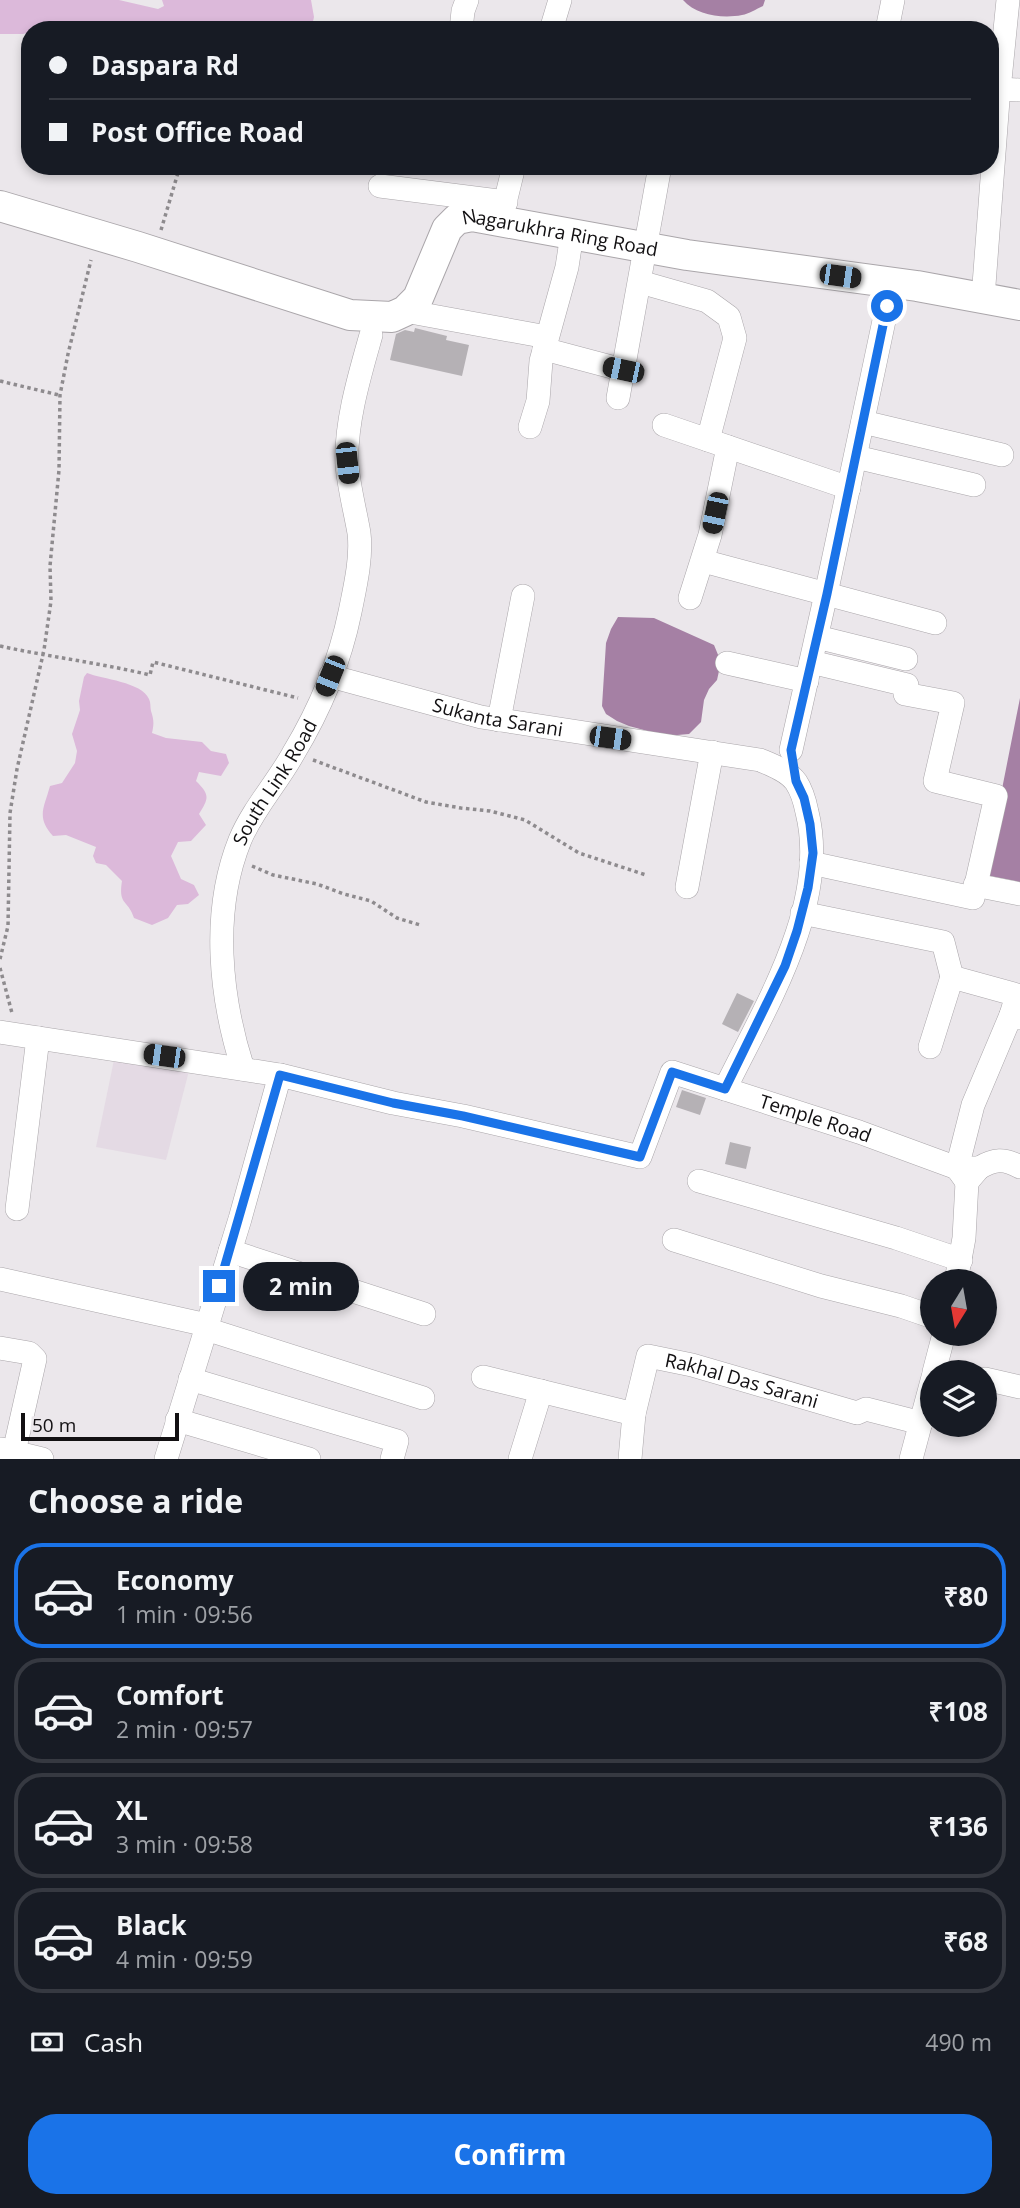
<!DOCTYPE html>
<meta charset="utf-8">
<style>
:root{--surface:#171b24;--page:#242831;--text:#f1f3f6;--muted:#9ea1a6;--line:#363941;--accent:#1a73e8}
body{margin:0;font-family:"Open Sans",sans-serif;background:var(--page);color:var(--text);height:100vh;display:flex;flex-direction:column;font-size:26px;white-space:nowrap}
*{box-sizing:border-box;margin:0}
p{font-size:23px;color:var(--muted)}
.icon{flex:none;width:38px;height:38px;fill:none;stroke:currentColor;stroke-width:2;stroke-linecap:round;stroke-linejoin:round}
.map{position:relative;height:1459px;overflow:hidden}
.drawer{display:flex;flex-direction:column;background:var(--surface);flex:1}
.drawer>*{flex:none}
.hud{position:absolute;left:21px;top:21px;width:978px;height:154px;border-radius:28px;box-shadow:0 4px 10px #0003;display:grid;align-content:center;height:154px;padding:0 28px;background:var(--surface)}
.needle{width:46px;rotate:191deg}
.controls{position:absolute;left:920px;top:1269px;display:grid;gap:14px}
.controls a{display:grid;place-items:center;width:77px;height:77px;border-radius:50%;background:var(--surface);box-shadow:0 4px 10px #0003;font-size:35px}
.scale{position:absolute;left:21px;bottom:18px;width:158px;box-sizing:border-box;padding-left:7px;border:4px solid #121012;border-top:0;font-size:19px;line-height:24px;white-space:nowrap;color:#121012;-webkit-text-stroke:5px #ebe7eb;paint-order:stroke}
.end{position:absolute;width:32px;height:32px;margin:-16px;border:9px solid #1a73e8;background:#fff;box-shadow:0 0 0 4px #fff}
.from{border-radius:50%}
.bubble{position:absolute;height:49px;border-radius:24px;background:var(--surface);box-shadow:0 4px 10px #0003;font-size:23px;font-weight:700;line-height:49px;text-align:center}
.car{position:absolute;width:21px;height:42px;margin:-21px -10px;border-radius:9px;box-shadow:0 0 5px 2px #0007;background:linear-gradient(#222 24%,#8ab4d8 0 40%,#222 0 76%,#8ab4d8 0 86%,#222 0)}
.hud b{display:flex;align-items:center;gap:24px;height:66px;font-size:26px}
.hud b+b{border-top:2px solid var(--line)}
.hud i{width:18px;height:18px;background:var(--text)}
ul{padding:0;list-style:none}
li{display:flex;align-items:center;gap:21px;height:105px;margin:0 14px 10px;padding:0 14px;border:4px solid var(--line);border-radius:28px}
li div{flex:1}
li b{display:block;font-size:26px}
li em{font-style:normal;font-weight:700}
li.active{border-color:var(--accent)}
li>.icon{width:63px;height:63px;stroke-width:1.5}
h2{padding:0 28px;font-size:32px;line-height:84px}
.pay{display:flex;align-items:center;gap:18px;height:77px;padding:0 28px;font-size:26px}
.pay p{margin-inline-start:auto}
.cta{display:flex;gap:14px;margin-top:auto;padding:14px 28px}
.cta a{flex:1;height:80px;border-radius:28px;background:var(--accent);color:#fff;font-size:28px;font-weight:700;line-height:80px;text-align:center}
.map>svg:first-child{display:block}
.built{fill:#e4dae4}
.green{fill:#dcb9da}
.water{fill:#a580a4}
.building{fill:#b5b1b5}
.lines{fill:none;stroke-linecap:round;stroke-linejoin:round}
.minor-casing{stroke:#aaa6aa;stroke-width:24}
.major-casing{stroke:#aaa6aa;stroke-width:32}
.path{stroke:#8e8b8e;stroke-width:3.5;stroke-dasharray:3.5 3.5;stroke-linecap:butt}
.minor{stroke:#fff;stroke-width:23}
.major{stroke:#fff;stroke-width:30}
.route{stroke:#1a73e8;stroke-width:9}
.labels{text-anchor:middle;stroke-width:5;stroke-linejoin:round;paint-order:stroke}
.street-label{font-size:19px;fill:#121012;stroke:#ebe7eb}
</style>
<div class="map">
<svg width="1020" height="1459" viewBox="0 0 1020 1459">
<rect width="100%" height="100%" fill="#ebe7eb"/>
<!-- built -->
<path class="built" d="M115,1055L191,1063L166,1160L96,1147Z"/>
<!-- green -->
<path class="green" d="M0,0H119L158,9L164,6L162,0H311L314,17L311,30H30V32L23,34H0Z
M87,673C102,679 142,682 149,699C151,703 150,707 151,711C154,720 154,724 152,733L166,738L202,742L211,751L226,754L229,763L221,776L199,772L196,781C210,795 209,798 199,814L206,825L191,841L178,842L171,856L181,879L194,885L199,895L188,904L177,905L168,918L152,925L134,918C128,899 118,906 122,881L106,865L96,863L93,856L96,847L66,835L53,836C36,817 44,808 50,786L62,783L75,763L77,751L72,734L80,710L79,701L84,677Z"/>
<!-- water -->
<path class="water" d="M683,0H765L763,6C756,9 749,14 742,15C722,19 696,15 683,0Z
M618,617L654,618L714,645L721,662L717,680L709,689L704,700L701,722L689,734L666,736L629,726L617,721L606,714L602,706L606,643L611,629Z
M1020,698V882L985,875Z"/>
<!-- building -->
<path class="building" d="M415,328L447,336L446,340L469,345L462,376L390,360L396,334L405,330L414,332Z
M737,993L754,1001L738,1032L722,1024Z
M682,1090L706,1098L700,1115L676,1107Z
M730,1142L751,1147L746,1169L725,1164Z"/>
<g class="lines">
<defs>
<g id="minor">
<path d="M461,30L463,11L467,0"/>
<path d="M551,30L560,0"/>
<path d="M887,30L893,0"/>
<path d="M999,89L1020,90"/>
<path d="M380,186L506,202"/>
<path d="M502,215L514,166"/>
<path d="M640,282L707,301L729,317L735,338L708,440"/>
<path d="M983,298L998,100L1008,0"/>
<path d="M405,311L547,337"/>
<path d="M544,349L623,370"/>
<path d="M618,398L660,166"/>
<path d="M863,422L1002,455"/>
<path d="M664,425L849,488"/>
<path d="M530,427L538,401L541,361L567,267L572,234"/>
<path d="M856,457L974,485"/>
<path d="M703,561L935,623"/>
<path d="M690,598L710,535L728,447"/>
<path d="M817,637L906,659"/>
<path d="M811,662L907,685L905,694L953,703L935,781L996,796L973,898L811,863"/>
<path d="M727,663L807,681"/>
<path id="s1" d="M330,676L481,717L760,760C772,765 788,771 796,782C802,791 805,802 807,812C830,904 764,1009 725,1089"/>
<path d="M499,720L523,596"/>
<path d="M791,750L826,594L892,283"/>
<path d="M975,885L1020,894"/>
<path d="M687,887L712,752"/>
<path d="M802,913L943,942L952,977"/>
<path id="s2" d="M0,1032L280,1075L393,1103L463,1116L640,1157L672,1072L859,1132L957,1168L973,1105L1011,1015"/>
<path d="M930,1047L952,977L1017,995L1011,1015L1020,1018"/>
<path id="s3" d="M243,1069C220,997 211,912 240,840C253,809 277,783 293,754C319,711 340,661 350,612C355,587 362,558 359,533C355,510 349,488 347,465C345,423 360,374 371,335"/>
<path d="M957,1168H979L967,1182Z"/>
<path d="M979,1168C994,1159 1004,1158 1020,1167"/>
<path d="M699,1181L896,1238L961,1260"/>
<path d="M17,1209L38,1038"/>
<path d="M674,1240L821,1286L901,1306L933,1317"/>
<path d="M230,1251L424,1314"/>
<path d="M0,1279L207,1325"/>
<path d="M956,1281L964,1238L967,1182"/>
<path d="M206,1329L423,1398"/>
<path d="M0,1348L29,1353L35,1359L14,1452"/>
<path d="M934,1372L944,1334"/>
<path id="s4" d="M483,1377L634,1414L648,1356L692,1365L857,1413L866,1409L921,1423"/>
<path d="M190,1379L397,1441L392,1459"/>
<path d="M985,1379L1020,1387"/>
<path d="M177,1420L309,1459"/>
<path d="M1,1449L42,1459"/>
<path d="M166,1459L240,1219L280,1075"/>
<path d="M520,1459L541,1391"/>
<path d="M630,1459L634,1414"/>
<path d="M911,1459L933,1377"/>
</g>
<g id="major">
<path id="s5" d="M0,206L138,247L350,315L392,317L405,311L418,298L447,229L457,219L472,216L687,255L917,286L1020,305"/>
</g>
</defs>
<!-- minor casing -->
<use href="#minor" class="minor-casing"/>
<!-- major casing -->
<use href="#major" class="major-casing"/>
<!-- path -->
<path class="path" d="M161,230L180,166
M0,381L59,395
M0,646C50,657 100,663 150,675L153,662L298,698
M313,760L426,802L461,808L490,811L525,820L579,853L646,875
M252,866L273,875L317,884L344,894L371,901L397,918L420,925
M0,959L8,926L10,813L17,769L44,650L51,601L50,566L59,470L60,395L68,354L91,260
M0,968L12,1013"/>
<!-- minor -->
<use href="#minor" class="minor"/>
<!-- major -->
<use href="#major" class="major"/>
</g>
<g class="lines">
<!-- route -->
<path class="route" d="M219,1286L280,1075L393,1103L463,1116L640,1157L672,1072L725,1089L785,966L797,931L808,888L813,853L810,824L804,798L796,781L791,750L827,594L887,306"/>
</g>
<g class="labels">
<!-- street labels -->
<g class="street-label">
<text dy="7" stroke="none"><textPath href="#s5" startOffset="635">Nagarukhra Ring Road</textPath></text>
<text dy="7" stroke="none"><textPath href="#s1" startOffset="173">Sukanta Sarani</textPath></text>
<text dy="7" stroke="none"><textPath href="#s3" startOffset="301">South Link Road</textPath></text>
<text dy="7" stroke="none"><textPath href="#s2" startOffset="894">Temple Road</textPath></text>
<text dy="7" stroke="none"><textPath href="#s4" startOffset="312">Rakhal Das Sarani</textPath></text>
</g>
</g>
</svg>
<div class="controls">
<a><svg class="needle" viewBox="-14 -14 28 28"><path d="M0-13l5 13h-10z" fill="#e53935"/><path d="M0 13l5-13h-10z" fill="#9ea1a6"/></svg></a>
<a><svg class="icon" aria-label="layers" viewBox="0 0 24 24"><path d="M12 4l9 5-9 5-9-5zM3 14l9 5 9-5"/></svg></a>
</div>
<div class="scale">50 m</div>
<i class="end from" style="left:887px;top:306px"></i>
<i class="end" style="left:219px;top:1286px"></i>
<div class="bubble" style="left:243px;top:1262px;width:116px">2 min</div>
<i class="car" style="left:840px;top:276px;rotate:98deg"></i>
<i class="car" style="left:623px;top:370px;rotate:282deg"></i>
<i class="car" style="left:347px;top:463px;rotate:174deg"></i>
<i class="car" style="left:715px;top:513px;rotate:192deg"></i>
<i class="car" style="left:330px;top:676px;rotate:202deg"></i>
<i class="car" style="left:610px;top:738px;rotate:98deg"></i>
<i class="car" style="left:164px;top:1056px;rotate:278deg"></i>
<div class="hud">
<b><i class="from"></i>Daspara Rd</b>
<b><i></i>Post Office Road</b>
</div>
</div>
<section class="drawer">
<h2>Choose a ride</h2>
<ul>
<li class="active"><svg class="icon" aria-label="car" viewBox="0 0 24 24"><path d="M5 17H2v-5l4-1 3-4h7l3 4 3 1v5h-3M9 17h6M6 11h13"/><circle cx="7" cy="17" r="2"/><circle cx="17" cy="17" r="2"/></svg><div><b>Economy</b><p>1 min · 09:56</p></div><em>₹80</em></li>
<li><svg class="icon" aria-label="car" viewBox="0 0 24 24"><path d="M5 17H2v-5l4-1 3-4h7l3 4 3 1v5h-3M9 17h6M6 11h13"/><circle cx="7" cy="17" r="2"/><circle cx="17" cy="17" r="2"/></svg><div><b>Comfort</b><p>2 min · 09:57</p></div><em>₹108</em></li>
<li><svg class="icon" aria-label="car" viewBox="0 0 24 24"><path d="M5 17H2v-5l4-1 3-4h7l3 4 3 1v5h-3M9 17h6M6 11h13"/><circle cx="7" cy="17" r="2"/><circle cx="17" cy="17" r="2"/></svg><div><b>XL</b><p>3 min · 09:58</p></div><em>₹136</em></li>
<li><svg class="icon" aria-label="car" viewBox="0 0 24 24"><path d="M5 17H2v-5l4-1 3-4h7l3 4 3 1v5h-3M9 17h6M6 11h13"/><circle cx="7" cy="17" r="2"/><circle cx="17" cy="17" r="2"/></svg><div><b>Black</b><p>4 min · 09:59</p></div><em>₹68</em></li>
</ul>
<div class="pay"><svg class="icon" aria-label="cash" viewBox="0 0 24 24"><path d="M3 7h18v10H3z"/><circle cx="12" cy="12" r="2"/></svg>Cash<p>490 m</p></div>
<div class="cta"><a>Confirm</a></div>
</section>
